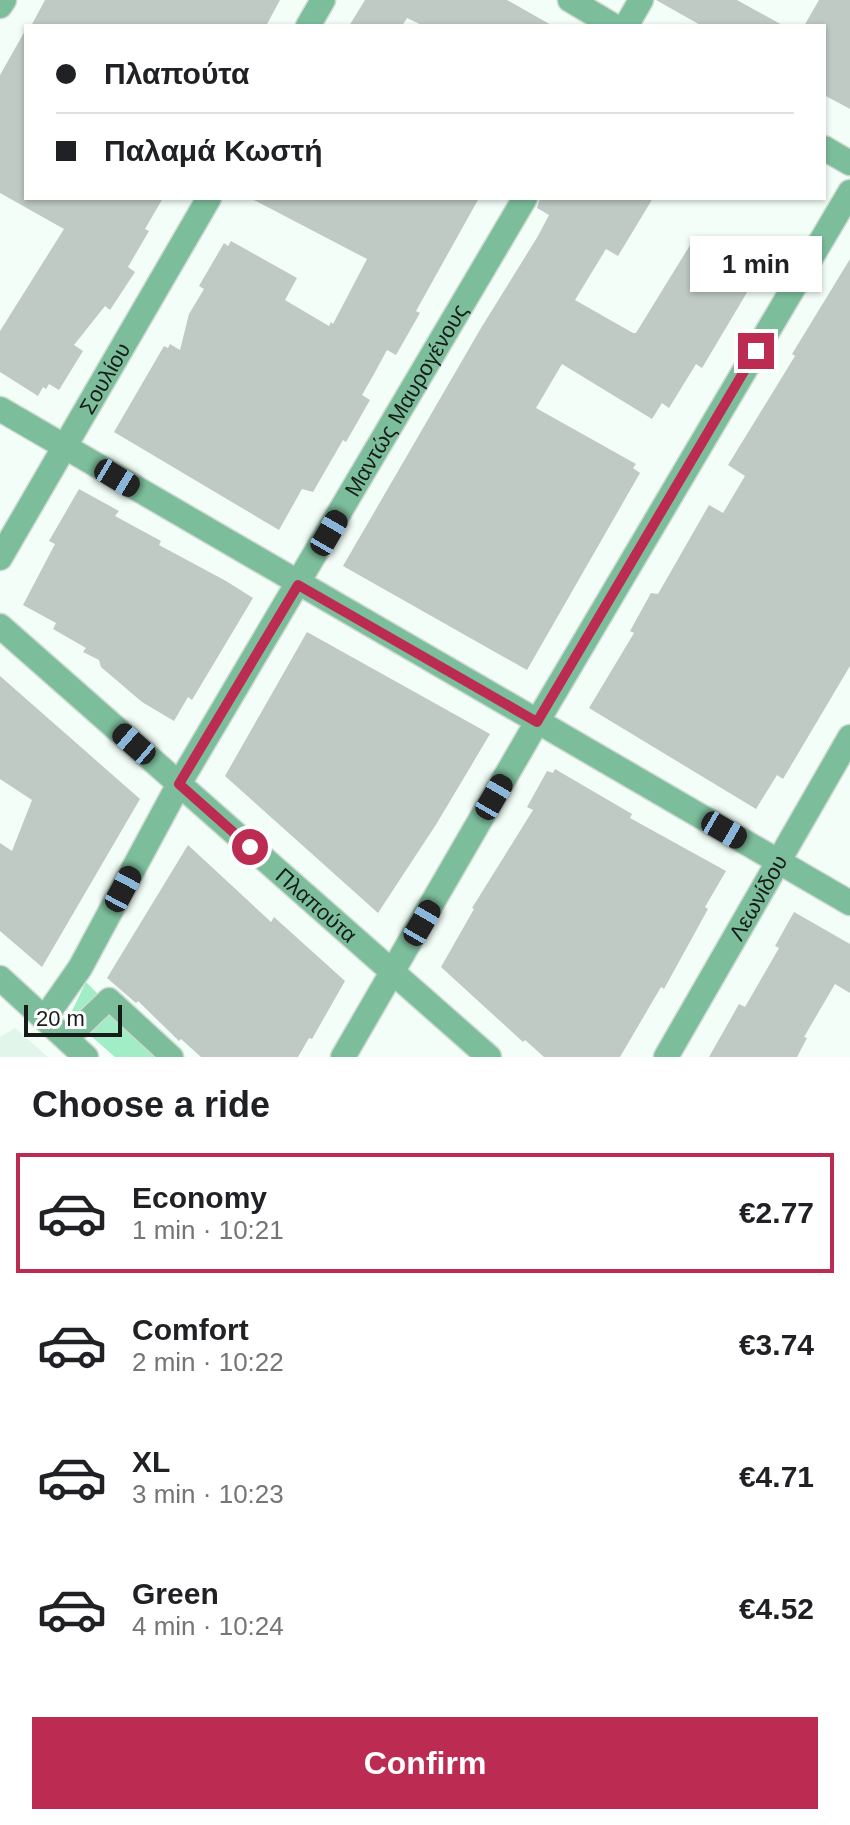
<!DOCTYPE html>
<meta charset="utf-8">
<style>
:root{--surface:#fff;--page:#f2f2f2;--text:#202124;--muted:#757577;--line:#e0e0e0;--accent:#bc2c52}
body{margin:0;font-family:Helvetica,sans-serif;background:var(--page);color:var(--text);height:100vh;display:flex;flex-direction:column;font-size:30px;white-space:nowrap}
*{box-sizing:border-box;margin:0}
p{font-size:26px;color:var(--muted)}
.icon{flex:none;width:44px;height:44px;fill:none;stroke:currentColor;stroke-width:2;stroke-linecap:round;stroke-linejoin:round}
.map{position:relative;height:1057px;overflow:hidden}
.details{display:flex;flex-direction:column;background:var(--surface);flex:1}
.details>*{flex:none}
.hud{position:absolute;left:24px;top:24px;width:802px;height:176px;border-radius:0px;box-shadow:0 2px 6px #0004;display:grid;align-content:center;height:176px;padding:0 32px;background:var(--surface)}
.scale{position:absolute;left:24px;bottom:20px;width:98px;box-sizing:border-box;padding-left:8px;border:4px solid #171c19;border-top:0;font-size:22px;line-height:28px;white-space:nowrap;color:#171c19;-webkit-text-stroke:6px #fff;paint-order:stroke}
.end{position:absolute;width:36px;height:36px;margin:-18px;border:10px solid #bc2c52;background:#fff;box-shadow:0 0 0 4px #fff}
.from{border-radius:50%}
.bubble{position:absolute;height:56px;border-radius:0px;background:var(--surface);box-shadow:0 2px 6px #0004;font-size:26px;font-weight:700;line-height:56px;text-align:center}
.car{position:absolute;width:24px;height:48px;margin:-24px -12px;border-radius:10px;box-shadow:0 0 6px 2px #0007;background:linear-gradient(#222 24%,#8ab4d8 0 40%,#222 0 76%,#8ab4d8 0 86%,#222 0)}
.hud b{display:flex;align-items:center;gap:28px;height:76px;font-size:30px}
.hud b+b{border-top:2px solid var(--line)}
.hud i{width:20px;height:20px;background:var(--text)}
ul{padding:0;list-style:none}
li{display:flex;align-items:center;gap:24px;height:120px;margin:0 16px 12px;padding:0 16px;border:4px solid transparent;border-radius:0px}
li div{flex:1}
li b{display:block;font-size:30px}
li em{font-style:normal;font-weight:700}
li.on{border-color:var(--accent)}
li>.icon{width:72px;height:72px;stroke-width:1.5}
h2{padding:0 32px;font-size:36px;line-height:96px}
.action{display:flex;gap:16px;margin-top:auto;padding:16px 32px}
.action a{flex:1;height:92px;border-radius:0px;background:var(--accent);color:#fff;font-size:32px;font-weight:700;line-height:92px;text-align:center}
.map>svg:first-child{display:block}
.built{fill:#e1f5ea}
.green{fill:#a1edc6}
.building{fill:#becac3}
.lines{fill:none;stroke-linecap:round;stroke-linejoin:round}
.pedestrian-casing{stroke:#cfdad3;stroke-width:25}
.minor-casing{stroke:#cfdad3;stroke-width:27}
.tertiary-casing{stroke:#cfdad3;stroke-width:27}
.pedestrian{stroke:#7cbe9c;stroke-width:22}
.minor{stroke:#7cbe9c;stroke-width:24}
.tertiary{stroke:#7cbe9c;stroke-width:24}
.route{stroke:#bc2c52;stroke-width:10}
.labels{text-anchor:middle;stroke-width:6;stroke-linejoin:round;paint-order:stroke}
.street-label{font-size:22px;fill:#171c19;stroke:#fff}
</style>
<div class="map">
<svg width="850" height="1057" viewBox="0 0 850 1057">
<rect width="100%" height="100%" fill="#f2fef7"/>
<!-- built -->
<path class="built" d="M15,1028L48,1057H0V1037Z"/>
<!-- green -->
<path class="green" d="M86,982L102,998L98,1004L157,1057H115L73,1020L71,1013Z"/>
<!-- building -->
<path class="building" d="M45,0H280L266,26H31Z
M365,0H507L553,26H424L407,18L402,26H349Z
M656,0H737L784,26H702Z
M819,0H850V109L824,95V26H804Z
M26,29V198H163L145,229L149,231L128,267L135,272L110,310L105,306L74,345L83,351L59,390L49,384L46,389L43,387L38,396L0,372V331L64,229L0,193V75Z
M250,198H479L416,311L420,313L396,355L387,350L374,374L362,395L370,400L346,442L343,440L313,492L302,489L279,530L114,432L164,346L168,348L170,344L180,350L189,314L204,289L199,286L224,243L228,246L231,241L297,278L285,300L329,326L331,322L333,324L367,259Z
M540,198H653L618,256L606,249L575,300L633,333H636L695,237L720,252L724,247L753,265L750,270L758,274L702,368L696,364L669,408L662,403L652,419L562,364L536,408L636,464L633,468L640,473L527,670L343,566L481,328L538,236L549,215L537,208Z
M850,259V666L783,779L777,775L756,809L589,708L634,633L630,631L651,593L658,594L709,505L723,513L745,476L728,465L795,356L792,354Z
M79,489L119,511L115,516L161,541L159,545L226,581L253,598L192,700L188,697L174,721L142,702L101,667L99,660L83,652L86,648L53,629L56,623L23,605L55,544L49,541Z
M307,632L490,734L437,823L378,913L225,776Z
M0,676L140,799L42,967L0,931V843L12,851L32,800L0,779Z
M555,769L632,814L630,818L726,871L705,907L708,909L664,989L661,987L620,1057H544L525,1040L523,1042L441,967L474,909L472,908L533,810L527,807L547,771L553,773Z
M188,845L271,922L274,917L345,981L312,1039L309,1038L298,1057H201L181,1039L179,1041L138,1001L136,1003L107,978Z
M794,912L850,944V993L835,984L804,1037L807,1038L797,1057H709L739,1004L745,1007L779,948L775,946Z"/>
<g class="lines">
<defs>
<path id="pedestrian" d="M67,1039L109,999L172,1057"/>
<g id="minor">
<path d="M626,26L641,0"/>
<path d="M0,409L850,903"/>
<path id="s1" d="M0,626L489,1057"/>
<path id="s2" d="M45,1018L80,968L179,784L525,198"/>
<path d="M343,1057L537,722L850,192"/>
<path id="s3" d="M666,1057L850,737"/>
</g>
<g id="tertiary">
<path d="M570,0L614,26"/>
<path d="M0,6L4,0"/>
<path d="M308,26L323,0"/>
<path d="M824,148L850,163"/>
<path id="s4" d="M0,558L209,198"/>
<path d="M0,978L86,1057"/>
</g>
</defs>
<!-- pedestrian casing -->
<use href="#pedestrian" class="pedestrian-casing"/>
<!-- minor casing -->
<use href="#minor" class="minor-casing"/>
<!-- tertiary casing -->
<use href="#tertiary" class="tertiary-casing"/>
<!-- pedestrian -->
<use href="#pedestrian" class="pedestrian"/>
<!-- minor -->
<use href="#minor" class="minor"/>
<!-- tertiary -->
<use href="#tertiary" class="tertiary"/>
</g>
<g class="lines">
<!-- route -->
<path class="route" d="M250,847L179,784L298,585L537,722L756,351"/>
</g>
<g class="labels">
<!-- street labels -->
<g class="street-label">
<text dy="8" stroke="none"><textPath href="#s4" startOffset="208">Σουλίου</textPath></text>
<text dy="8" stroke="none"><textPath href="#s2" startOffset="716">Μαντώς Μαυρογένους</textPath></text>
<text dy="8" stroke="none"><textPath href="#s3" startOffset="184">Λεωνίδου</textPath></text>
<text dy="8" stroke="none"><textPath href="#s1" startOffset="422">Πλαπούτα</textPath></text>
</g>
</g>
</svg>
<div class="scale">20 m</div>
<i class="end from" style="left:250px;top:847px"></i>
<i class="end" style="left:756px;top:351px"></i>
<div class="bubble" style="left:690px;top:236px;width:132px">1 min</div>
<i class="car" style="left:117px;top:478px;rotate:121deg"></i>
<i class="car" style="left:329px;top:533px;rotate:30deg"></i>
<i class="car" style="left:134px;top:744px;rotate:311deg"></i>
<i class="car" style="left:494px;top:797px;rotate:30deg"></i>
<i class="car" style="left:724px;top:830px;rotate:120deg"></i>
<i class="car" style="left:123px;top:889px;rotate:28deg"></i>
<i class="car" style="left:422px;top:923px;rotate:30deg"></i>
<div class="hud">
<b><i class="from"></i>Πλαπούτα</b>
<b><i></i>Παλαμά Κωστή</b>
</div>
</div>
<section class="details">
<h2>Choose a ride</h2>
<ul>
<li class="on"><svg class="icon" aria-label="car" viewBox="0 0 24 24"><path d="M5 17H2v-5l4-1 3-4h7l3 4 3 1v5h-3M9 17h6M6 11h13"/><circle cx="7" cy="17" r="2"/><circle cx="17" cy="17" r="2"/></svg><div><b>Economy</b><p>1 min · 10:21</p></div><em>€2.77</em></li>
<li><svg class="icon" aria-label="car" viewBox="0 0 24 24"><path d="M5 17H2v-5l4-1 3-4h7l3 4 3 1v5h-3M9 17h6M6 11h13"/><circle cx="7" cy="17" r="2"/><circle cx="17" cy="17" r="2"/></svg><div><b>Comfort</b><p>2 min · 10:22</p></div><em>€3.74</em></li>
<li><svg class="icon" aria-label="car" viewBox="0 0 24 24"><path d="M5 17H2v-5l4-1 3-4h7l3 4 3 1v5h-3M9 17h6M6 11h13"/><circle cx="7" cy="17" r="2"/><circle cx="17" cy="17" r="2"/></svg><div><b>XL</b><p>3 min · 10:23</p></div><em>€4.71</em></li>
<li><svg class="icon" aria-label="car" viewBox="0 0 24 24"><path d="M5 17H2v-5l4-1 3-4h7l3 4 3 1v5h-3M9 17h6M6 11h13"/><circle cx="7" cy="17" r="2"/><circle cx="17" cy="17" r="2"/></svg><div><b>Green</b><p>4 min · 10:24</p></div><em>€4.52</em></li>
</ul>
<div class="action"><a>Confirm</a></div>
</section>
